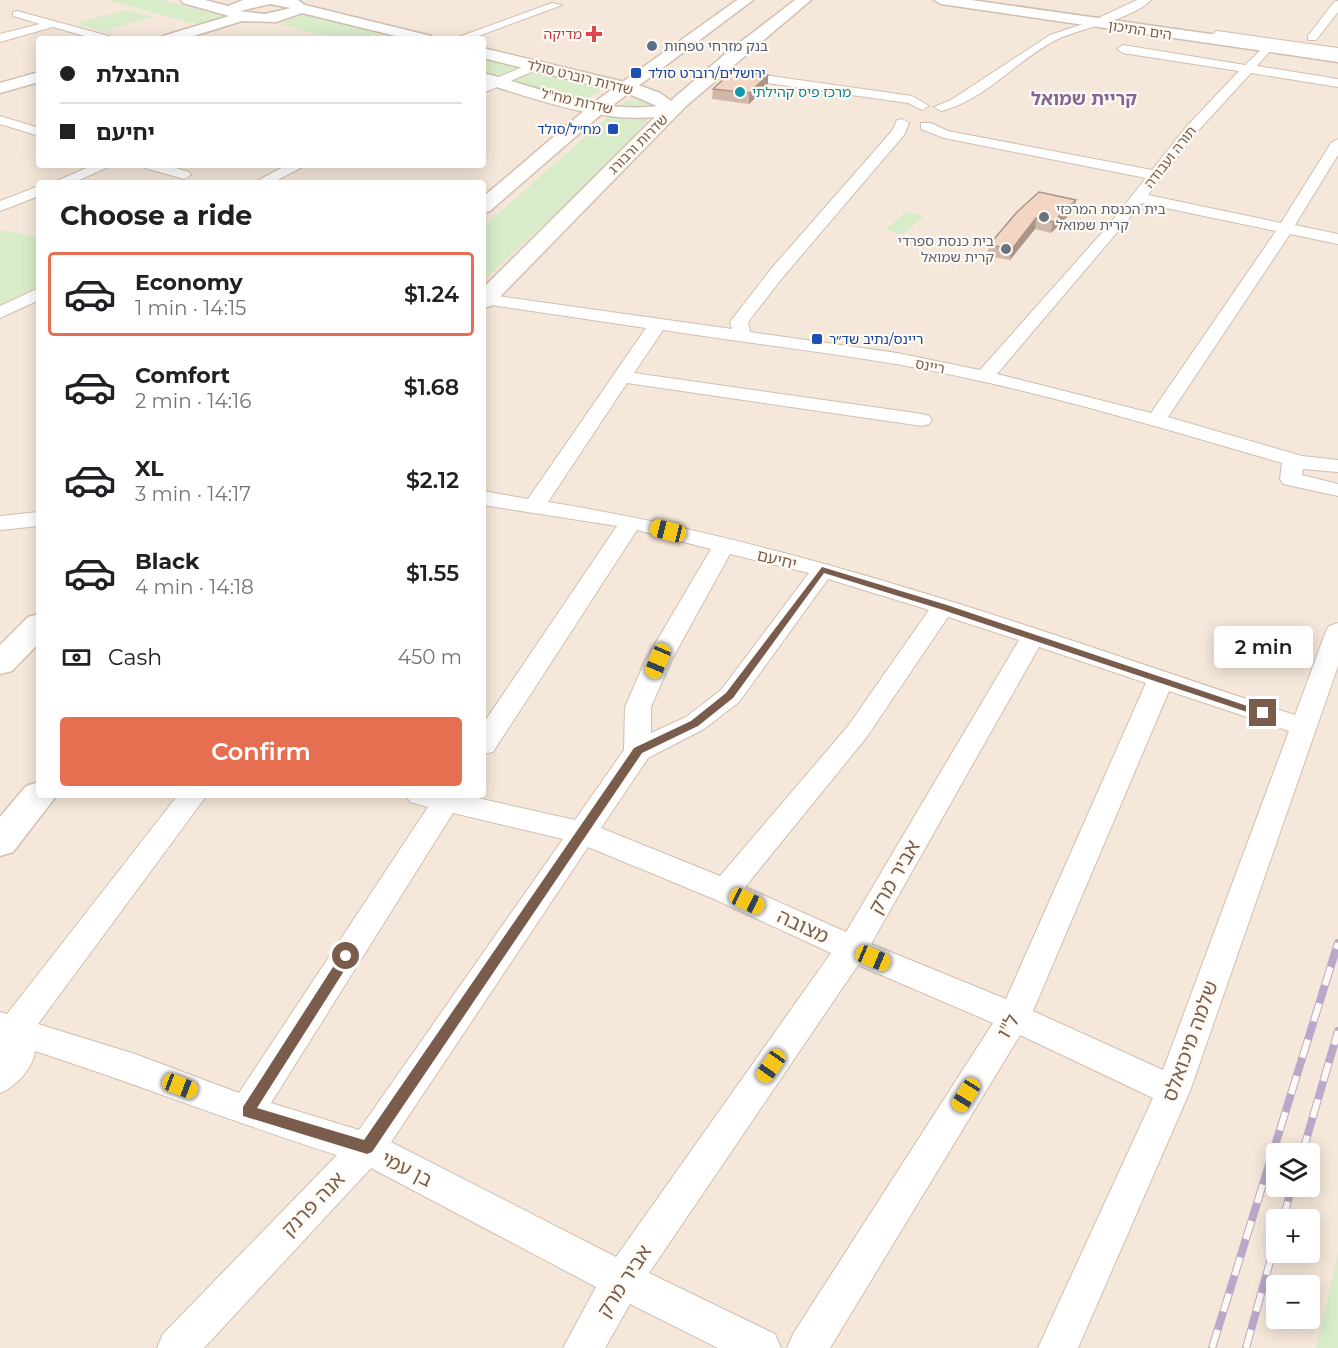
<!DOCTYPE html>
<meta charset="utf-8">
<style>
:root{--surface:#fff;--page:#f6f6f6;--text:#202124;--muted:#757577;--line:#e0e0e0;--accent:#e76f51}
body{margin:0;font-family:Montserrat,"Noto Sans Hebrew",sans-serif;background:var(--page);color:var(--text);height:100vh;display:flex;flex-direction:column;font-size:22px;white-space:nowrap}
*{box-sizing:border-box;margin:0}
p{font-size:20px;color:var(--muted)}
.icon{flex:none;width:33px;height:33px;fill:none;stroke:currentColor;stroke-width:2;stroke-linecap:round;stroke-linejoin:round}
.map{position:relative;flex:1;overflow:hidden}
.panel{position:absolute;left:36px;top:180px;width:450px;height:618px;display:flex;flex-direction:column;background:var(--surface);border-radius:6px;box-shadow:0 3px 15px #0003}
.panel>*{flex:none}
.hud{position:absolute;left:36px;top:36px;width:450px;height:132px;border-radius:6px;box-shadow:0 3px 15px #0003;display:grid;align-content:center;height:132px;padding:0 24px;background:var(--surface)}
.controls{position:absolute;left:1266px;top:1143px;display:grid;gap:12px}
.controls a{display:grid;place-items:center;width:54px;height:54px;border-radius:6px;background:var(--surface);box-shadow:0 3px 15px #0003;font-size:30px}
.end{position:absolute;width:27px;height:27px;margin:-14px;border:8px solid #7a5c4d;background:#fff;box-shadow:0 0 0 3px #fff}
.from{border-radius:50%}
.bubble{position:absolute;height:42px;border-radius:6px;background:var(--surface);box-shadow:0 3px 15px #0003;font-size:20px;font-weight:600;line-height:42px;text-align:center}
.car{position:absolute;width:18px;height:36px;margin:-18px -9px;border-radius:8px;box-shadow:0 0 4px 2px #0007;background:linear-gradient(#f5c518 24%,#345 0 40%,#f5c518 0 76%,#345 0 86%,#f5c518 0)}
.hud b{display:flex;align-items:center;gap:21px;height:57px;font-size:22px}
.hud b+b{border-top:2px solid var(--line)}
.hud i{width:15px;height:15px;background:var(--text)}
ul{padding:0;list-style:none}
li{display:flex;align-items:center;gap:18px;height:84px;margin:0 12px 9px;padding:0 12px;border:3px solid transparent;border-radius:6px}
li div{flex:1}
li b{display:block;font-size:22px}
li em{font-style:normal;font-weight:600}
li.active{border-color:var(--accent)}
li>.icon{width:54px;height:54px;stroke-width:1.5}
h2{padding:0 24px;font-size:27px;line-height:72px}
.pay{display:flex;align-items:center;gap:15px;height:66px;padding:0 24px;font-size:22px}
.pay p{margin-inline-start:auto}
.primary-button{display:flex;gap:12px;margin-top:auto;padding:12px 24px}
.primary-button a{flex:1;height:69px;border-radius:6px;background:var(--accent);color:#fff;font-size:24px;font-weight:600;line-height:69px;text-align:center}
.map>svg:first-child{display:block}
.residential{fill:#f5e8da;fill-rule:evenodd}
.green{fill:#d8ecc9}
.lines{fill:none;stroke-linecap:round;stroke-linejoin:round}
.minor-casing{stroke:#d1beb0;stroke-width:2}
.tertiary-casing{stroke:#d1beb0;stroke-width:3}
.secondary-casing{stroke:#d6c0b0;stroke-width:3}
.minor{fill:#fff;fill-rule:evenodd}
.tertiary{fill:#fff;fill-rule:evenodd}
.secondary{fill:#fff;fill-rule:evenodd}
.rail-casing{stroke:#b9a8c9;stroke-width:8}
.rail{stroke:#fffaf3;stroke-width:6;stroke-dasharray:19;stroke-linecap:butt}
.wall{fill:#d1b7a8}
.shaded-wall{fill:#aa9588}
.building{fill:#f3d5c3;stroke:#aa9588;stroke-width:1.5}
.route{fill:#7a5c4d}
.health-dot{fill:#e0444e;stroke:#fffaf3;stroke-width:2}
.service-dot{fill:#5c6f8a;stroke:#fffaf3;stroke-width:2}
.transit-dot{fill:#1a4fb4;stroke:#fffaf3;stroke-width:2}
.culture-dot{fill:#0f9aa8;stroke:#fffaf3;stroke-width:2}
.worship-dot{fill:#6b7280;stroke:#fffaf3;stroke-width:2}
.labels{text-anchor:middle;stroke-width:4.5;stroke-linejoin:round;paint-order:stroke}
.far-street-label{font-size:14px;fill:#7a5c4d;stroke:#fffaf3}
.far-health-label{font-size:14px;fill:#be3a42;stroke:#fffaf3;text-anchor:end}
.far-service-label{font-size:14px;fill:#4e5e75;stroke:#fffaf3;text-anchor:start}
.far-transit-label{font-size:14px;fill:#164399;stroke:#fffaf3;text-anchor:start}
.far-culture-label{font-size:14px;fill:#0d838f;stroke:#fffaf3;text-anchor:start}
.far-worship-label{font-size:14px;fill:#5b616d;stroke:#fffaf3;text-anchor:start}
.street-label{font-size:16px;fill:#7a5c4d;stroke:#fffaf3}
.far-district-label{font-size:18px;font-weight:bold;fill:#846695;stroke:#fffaf3}
.near-street-label{font-size:20px;fill:#7a5c4d;stroke:#fffaf3}
</style>
<div class="map">
<svg width="1338" height="1348" viewBox="0 0 1338 1348">
<rect width="100%" height="100%" fill="#fdf6ec"/>
<!-- residential -->
<path class="residential" d="M0,0H1338V1348H0ZM39,39H483V165H39ZM39,183H483V795H39ZM1276,1154H1310V1186H1276ZM1276,1220H1310V1252H1276ZM1276,1286H1310V1318H1276Z"/>
<!-- green -->
<path class="green" d="M108,0H162L227,17L199,25Z
M127,10L153,17L102,31L75,23Z
M308,11L419,39H337L272,22Z
M483,55L528,66L498,80L483,76Z
M536,68L607,85L585,102L504,82Z
M646,99L663,104L603,169L483,281V227L626,101Z
M906,212L924,216L903,234L885,230Z
M0,230L39,238V286L0,306Z
M1338,1253V1348H1316Z"/>
<g class="lines">
<defs>
<path id="minor" d="M1137,0H1151C1131,20 1084,27 1058,39C1017,59 986,100 941,111L934,107L951,100L1050,35L1092,21Z
M1338,1V12L1316,40H1308V36L1334,2Z
M552,3L562,5L470,39H453Z
M17,11L112,37L114,39H95L53,27L0,42V34L40,24L13,16V12Z
M1217,31L1338,48V56L1266,45L1272,49L1257,66L1338,79V87L1251,73L1196,133L1148,195L1281,223L1331,143L1338,139V155L1295,225L1338,234V244L1290,234L1168,417L1302,456L1338,460V472L1303,469L1302,475L1338,484V496L1283,484L1280,479L1282,463C1155,426 1027,387 896,364C819,351 740,342 663,330L634,373L922,414L929,416L932,420L929,424L922,426L627,383L548,502C804,543 1049,634 1295,715L1326,631L1329,626L1338,623V666L1190,1091L1078,1348H1038L1153,1098L1020,1035L830,1348H787L793,1334L993,1023L858,965L649,1273L775,1334L781,1348H718L630,1304L605,1348H563L596,1287L371,1168L204,1348H157L163,1334L337,1155C235,1123 137,1084 35,1051C33,1068 16,1087 0,1093V1012L7,1014L178,795H207L38,1024L135,1054L239,1093L428,807L410,802L406,795H464L575,820L624,750L625,707L645,661L711,549L637,530L493,752L483,754V724L617,526L483,505V491L528,499L646,328L485,304L483,294L732,329L730,322L771,269L892,131L897,120L902,119L909,123L904,135L783,277L748,322L750,332L897,353L980,370L1107,227L1146,178L944,138L921,129V123H931L948,131L1152,170L1186,127L1239,71L1123,53L1117,49L1123,45L1245,65L1266,45L1213,37L1211,35ZM1142,203L1276,231L1151,413L997,374ZM730,554L809,573L721,690L686,717L651,733V707L671,661ZM828,579L929,610L848,726L720,876L601,828L648,758L704,729L739,702ZM948,617L1019,640L846,932L745,887L866,738ZM1039,647L1146,683L1006,999L871,944ZM1169,691L1289,731L1163,1070L1033,1011ZM453,813L563,839L359,1130L271,1103ZM588,847L714,899L831,953L616,1257L391,1142Z
M534,62L538,63V69L483,93V84Z
M715,68L912,96L929,106L922,110L908,103L711,75V69Z
M0,116L39,128V136L0,124Z
M93,165H113L72,183H52Z
M143,165H166L189,172L191,175L184,179L145,168Z
M287,165H306L272,183H253Z
M39,186V196L0,211V201Z
M39,288V300L0,318V306Z
M39,512V526L0,530V516Z"/>
<path id="tertiary" d="M181,0H205L228,6L243,0H298L305,5L431,36L434,39H408L302,13L276,22L242,21L184,39H160L163,36L229,16L183,3ZM270,4L291,8L265,14L240,11Z
M934,0H971L1338,52V62L941,4Z
M483,48L641,86L660,93L682,109L679,113C615,129 544,101 483,83V73C538,87 599,114 657,106L629,94L483,58Z
M39,72V82L0,93V83Z"/>
<path id="secondary" d="M737,0H753L605,111L490,211L483,213V197L593,103Z
M795,0H811L686,106L491,306L483,308V288L674,98L725,54Z
M39,614V643L12,671L0,674V645L28,617Z
M39,782V795H57L13,852L0,856V817L26,786Z"/>
</defs>
<!-- minor casing -->
<use href="#minor" class="minor-casing"/>
<!-- tertiary casing -->
<use href="#tertiary" class="tertiary-casing"/>
<!-- secondary casing -->
<use href="#secondary" class="secondary-casing"/>
<!-- minor -->
<use href="#minor" class="minor"/>
<!-- tertiary -->
<use href="#tertiary" class="tertiary"/>
<!-- secondary -->
<use href="#secondary" class="secondary"/>
<defs>
<path id="rail" d="M1302,1154L1338,1031
M1283,1220L1292,1186
M1212,1348L1338,943
M1246,1348L1276,1240"/>
</defs>
<!-- rail casing -->
<use href="#rail" class="rail-casing"/>
<!-- rail -->
<use href="#rail" class="rail"/>
</g>
<!-- wall -->
<path class="wall" d="M768,75V85L749,104L712,99L713,89Z
M1074,210L1051,233L1035,229L1010,260L987,256L989,245L1017,212Z"/>
<!-- shaded-wall -->
<path class="shaded-wall" d="M768,75V85L749,104V93Z
M1076,200L1074,210L1051,233L1053,222Z
M1036,218L1035,229L1010,260L1012,249Z"/>
<!-- building -->
<path class="building" d="M732,71L768,75L749,93L713,89Z
M1039,192L1076,200L1053,222L1036,218L1012,249L989,245L1017,212Z"/>
<!-- route -->
<path class="route" d="M822,567L947,605L1268,713L1259,716L940,609L824,573L733,698L698,726L642,753L372,1152L367,1154L243,1116V1107L342,953H351V960L257,1108L364,1140L634,748L691,721L726,693Z"/>
<!-- markers -->
<path class="health-dot" d="M591 25h6v6h6v6h-6v6h-6v-6h-6v-6h6z"/>
<circle class="service-dot" cx="652" cy="46" r="6"/>
<g class="transit-dot">
<rect x="630" y="67" width="12" height="12" rx="3"/>
<rect x="607" y="123" width="12" height="12" rx="3"/>
<rect x="811" y="333" width="12" height="12" rx="3"/>
</g>
<circle class="culture-dot" cx="740" cy="92" r="6"/>
<g class="worship-dot">
<circle cx="1044" cy="217" r="6"/>
<circle cx="1006" cy="249" r="6"/>
</g>
<g class="labels">
<!-- far-street labels -->
<g class="far-street-label">
<text transform="translate(1140 30) rotate(9)" y="5">הים התיכון</text>
<text transform="translate(580 77) rotate(14)" y="5">שדרות רוברט סולד</text>
<text transform="translate(577 101) rotate(13)" y="5">שדרות מח"ל</text>
<text transform="translate(638 144) rotate(-45)" y="5">שדרות ורבורג</text>
<text transform="translate(1170 157) rotate(-52)" y="5">תורה ועבודה</text>
<text transform="translate(930 366) rotate(11)" y="5">ריינס</text>
</g>
<!-- far-health labels -->
<g class="far-health-label">
<text x="582" y="39">מדיקה</text>
</g>
<!-- far-service labels -->
<g class="far-service-label">
<text x="664" y="51">בנק מזרחי טפחות</text>
</g>
<!-- far-transit labels -->
<g class="far-transit-label">
<text x="648" y="78">ירושלים/רוברט סולד</text>
<text x="601" y="134" text-anchor="end">מח״ל/סולד</text>
<text x="829" y="344">ריינס/נתיב שד״ר</text>
</g>
<!-- far-culture labels -->
<g class="far-culture-label">
<text x="752" y="97">מרכז פיס קהילתי</text>
</g>
<!-- far-worship labels -->
<g class="far-worship-label">
<text x="1056" y="214">בית הכנסת המרכזי<tspan x="1056" dy="16">קרית שמואל</tspan></text>
<text x="994" y="246" text-anchor="end">בית כנסת ספרדי<tspan x="994" dy="16">קרית שמואל</tspan></text>
</g>
<!-- street labels -->
<g class="street-label">
<text transform="translate(777 559) rotate(14)" y="6">יחיעם</text>
</g>
<!-- far-district labels -->
<g class="far-district-label">
<text x="1084" y="105">קריית שמואל</text>
</g>
<!-- near-street labels -->
<g class="near-street-label">
<text transform="translate(894 877) rotate(-60)" y="7">אביר מרק</text>
<text transform="translate(803 926) rotate(25)" y="7">מצובה</text>
<text transform="translate(1008 1026) rotate(-60)" y="7">ל"ו</text>
<text transform="translate(1190 1041) rotate(-70)" y="7">שלמה מיכואלס</text>
<text transform="translate(407 1169) rotate(27)" y="7">בן עמי</text>
<text transform="translate(313 1204) rotate(-46)" y="7">אנה פרנק</text>
<text transform="translate(624 1281) rotate(-57)" y="7">אביר מרק</text>
</g>
</g>
</svg>
<div class="controls">
<a><svg class="icon" aria-label="layers" viewBox="0 0 24 24"><path d="M12 4l9 5-9 5-9-5zM3 14l9 5 9-5"/></svg></a>
<a>+</a>
<a>−</a>
</div>
<i class="end from" style="left:346px;top:956px"></i>
<i class="end" style="left:1263px;top:713px"></i>
<div class="bubble" style="left:1214px;top:626px;width:99px">2 min</div>
<i class="car" style="left:668px;top:531px;rotate:284deg"></i>
<i class="car" style="left:658px;top:661px;rotate:203deg"></i>
<i class="car" style="left:747px;top:901px;rotate:115deg"></i>
<i class="car" style="left:873px;top:958px;rotate:113deg"></i>
<i class="car" style="left:771px;top:1066px;rotate:215deg"></i>
<i class="car" style="left:180px;top:1086px;rotate:111deg"></i>
<i class="car" style="left:966px;top:1095px;rotate:212deg"></i>
<div class="hud">
<b><i class="from"></i>החבצלת</b>
<b><i></i>יחיעם</b>
</div>
<section class="panel">
<h2>Choose a ride</h2>
<ul>
<li class="active"><svg class="icon" aria-label="car" viewBox="0 0 24 24"><path d="M5 17H2v-5l4-1 3-4h7l3 4 3 1v5h-3M9 17h6M6 11h13"/><circle cx="7" cy="17" r="2"/><circle cx="17" cy="17" r="2"/></svg><div><b>Economy</b><p>1 min · 14:15</p></div><em>$1.24</em></li>
<li><svg class="icon" aria-label="car" viewBox="0 0 24 24"><path d="M5 17H2v-5l4-1 3-4h7l3 4 3 1v5h-3M9 17h6M6 11h13"/><circle cx="7" cy="17" r="2"/><circle cx="17" cy="17" r="2"/></svg><div><b>Comfort</b><p>2 min · 14:16</p></div><em>$1.68</em></li>
<li><svg class="icon" aria-label="car" viewBox="0 0 24 24"><path d="M5 17H2v-5l4-1 3-4h7l3 4 3 1v5h-3M9 17h6M6 11h13"/><circle cx="7" cy="17" r="2"/><circle cx="17" cy="17" r="2"/></svg><div><b>XL</b><p>3 min · 14:17</p></div><em>$2.12</em></li>
<li><svg class="icon" aria-label="car" viewBox="0 0 24 24"><path d="M5 17H2v-5l4-1 3-4h7l3 4 3 1v5h-3M9 17h6M6 11h13"/><circle cx="7" cy="17" r="2"/><circle cx="17" cy="17" r="2"/></svg><div><b>Black</b><p>4 min · 14:18</p></div><em>$1.55</em></li>
</ul>
<div class="pay"><svg class="icon" aria-label="cash" viewBox="0 0 24 24"><path d="M3 7h18v10H3z"/><circle cx="12" cy="12" r="2"/></svg>Cash<p>450 m</p></div>
<div class="primary-button"><a>Confirm</a></div>
</section>
</div>
